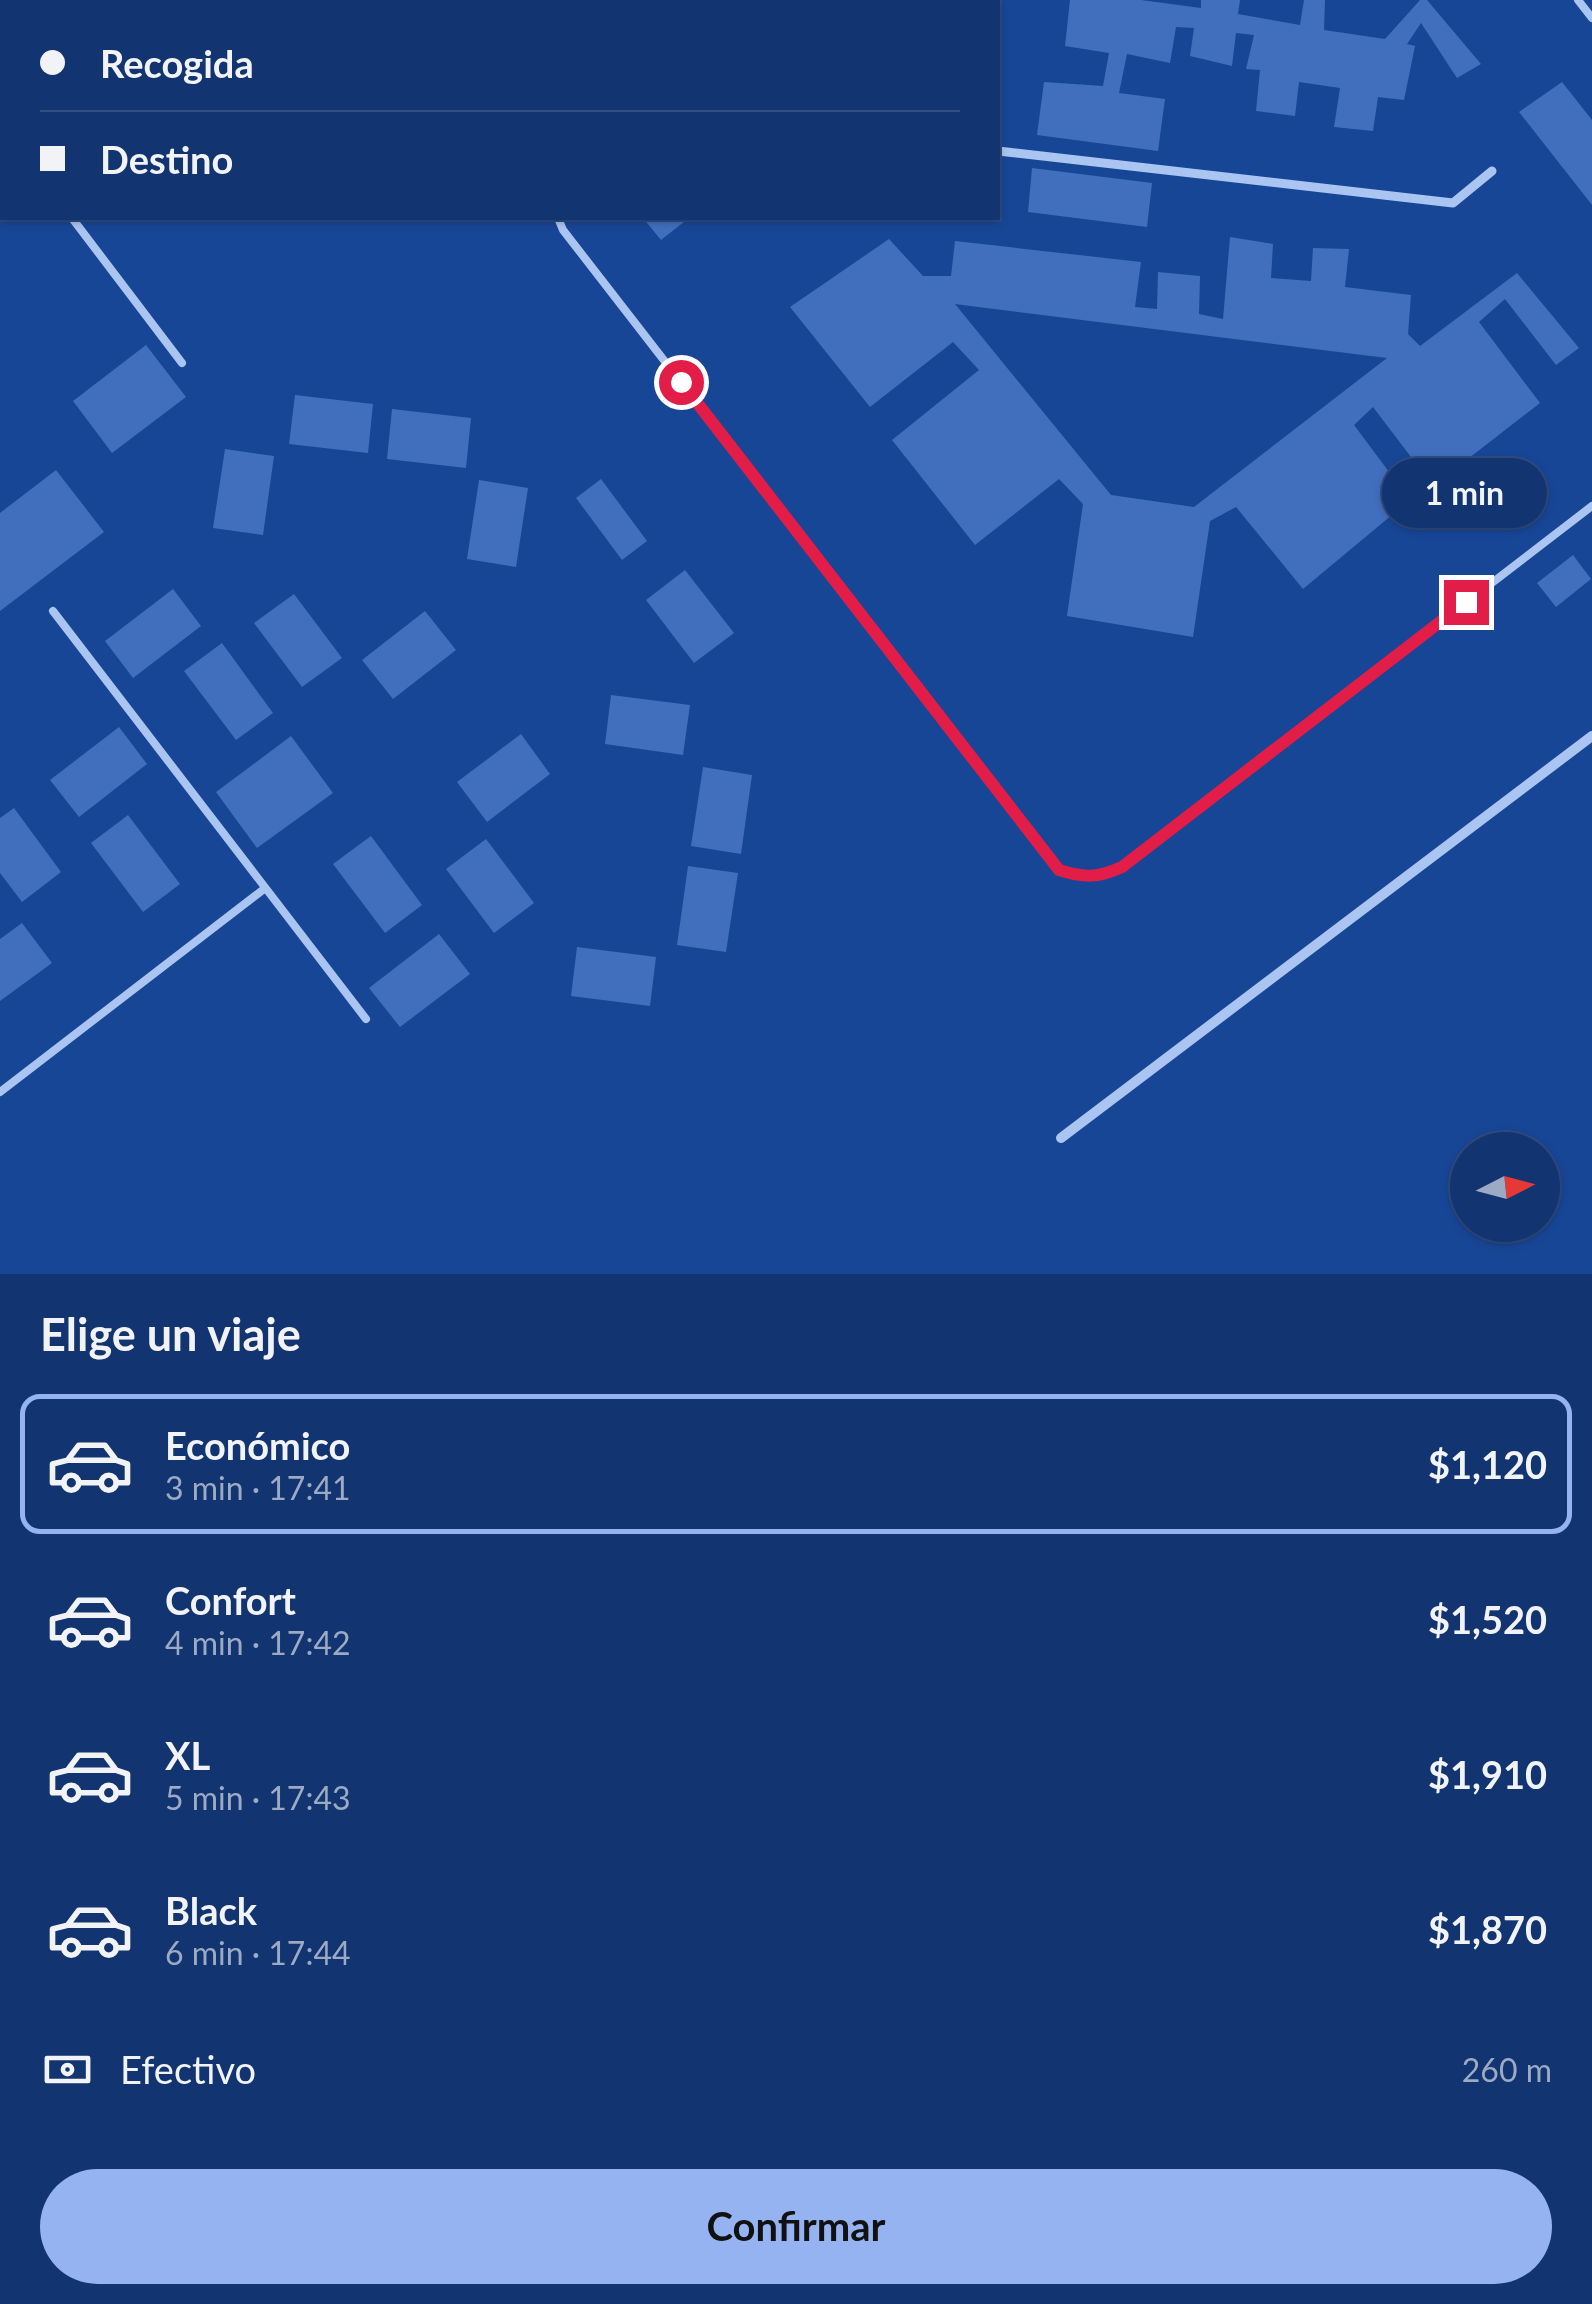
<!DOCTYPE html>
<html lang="es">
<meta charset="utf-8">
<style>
:root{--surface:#123470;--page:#1b3c75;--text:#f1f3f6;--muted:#9caac3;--line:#314f83;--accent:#95b2f1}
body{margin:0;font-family:Lato,sans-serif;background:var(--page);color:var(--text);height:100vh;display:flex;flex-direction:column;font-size:38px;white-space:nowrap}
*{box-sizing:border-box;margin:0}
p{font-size:32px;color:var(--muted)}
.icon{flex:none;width:55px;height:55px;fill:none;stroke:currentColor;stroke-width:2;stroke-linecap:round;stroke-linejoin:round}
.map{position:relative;height:1274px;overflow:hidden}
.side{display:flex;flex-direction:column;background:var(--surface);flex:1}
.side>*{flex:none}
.banner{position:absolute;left:0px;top:0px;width:1000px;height:220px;box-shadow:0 2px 8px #0004,0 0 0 2px var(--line);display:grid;align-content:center;height:220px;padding:0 40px;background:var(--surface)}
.needle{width:65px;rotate:84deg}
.buttons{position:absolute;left:1450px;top:1132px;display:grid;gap:20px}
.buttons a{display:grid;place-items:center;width:110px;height:110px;border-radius:50%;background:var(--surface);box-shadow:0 2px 8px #0004,0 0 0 2px var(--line);font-size:50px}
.end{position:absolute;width:45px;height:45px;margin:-22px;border:12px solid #e11d48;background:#fff;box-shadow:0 0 0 5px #fff}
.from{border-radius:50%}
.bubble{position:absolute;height:70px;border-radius:35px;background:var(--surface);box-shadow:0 2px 8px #0004,0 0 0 2px var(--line);font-size:32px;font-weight:700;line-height:70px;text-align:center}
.banner b{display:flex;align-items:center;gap:35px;height:95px;font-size:38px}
.banner b+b{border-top:2px solid var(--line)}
.banner i{width:25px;height:25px;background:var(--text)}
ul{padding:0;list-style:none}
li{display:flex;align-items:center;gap:30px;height:140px;margin:0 20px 15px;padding:0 20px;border:5px solid transparent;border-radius:20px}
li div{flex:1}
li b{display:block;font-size:38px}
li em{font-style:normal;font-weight:700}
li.selected{border-color:var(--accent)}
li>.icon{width:90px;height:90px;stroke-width:1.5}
h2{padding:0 40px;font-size:45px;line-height:120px}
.pay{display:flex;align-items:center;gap:25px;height:110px;padding:0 40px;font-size:38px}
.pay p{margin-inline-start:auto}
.cta{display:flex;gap:20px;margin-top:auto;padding:20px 40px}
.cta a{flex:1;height:115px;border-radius:60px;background:var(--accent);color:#111;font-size:40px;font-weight:700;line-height:115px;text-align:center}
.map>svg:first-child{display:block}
.building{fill:#416fbd;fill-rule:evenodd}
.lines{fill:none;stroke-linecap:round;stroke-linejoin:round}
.service{stroke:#aac5f1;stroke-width:8}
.pedestrian{stroke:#aac5f1;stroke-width:9}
.minor{stroke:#aac5f1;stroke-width:10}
.route{stroke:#e11d48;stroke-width:12}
</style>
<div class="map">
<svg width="1592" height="1274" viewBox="0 0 1592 1274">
<rect width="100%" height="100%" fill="#184696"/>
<!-- building -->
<path class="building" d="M1070,0H1141L1201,8V0H1240L1238,14L1300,25L1304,0H1325L1324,30L1385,39L1420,0H1427L1481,64L1457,78L1421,23L1407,44L1415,46L1404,100L1378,97L1373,131L1334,127L1340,88L1299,82L1295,116L1256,111L1260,70L1246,69L1254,35L1236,33L1232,66L1190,56L1194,28L1176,27L1170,63L1127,54L1119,93L1165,99L1158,151L1037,135L1044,82L1103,86L1109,53L1065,46Z
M1562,82L1592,120V205L1519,112Z
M1032,168L1152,183L1147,227L1028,212Z
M643,218H689L661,240Z
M1230,237L1273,244L1271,278L1311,281L1313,248L1349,249L1345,287L1411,295L1408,334L1420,346L1517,273L1579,348L1556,365L1505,299L1479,322L1540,403L1433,486L1373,407L1354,425L1410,500L1303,589L1236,507L1210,521L1193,637L1067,616L1083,504L1059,479L975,545L892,440L979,370L953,342L870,407L790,307L889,239L923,276H951L955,241L1141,262L1135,307L1157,309L1158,272L1200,276L1199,314L1223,319ZM955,304L1387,358L1194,507L1111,495Z
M146,345L186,397L112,453L73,401Z
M295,395L373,404L368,453L289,444Z
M392,409L471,418L466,468L387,459Z
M225,449L274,456L263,535L213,528Z
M56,470L104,532L0,611V513Z
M601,479L647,541L622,560L576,498Z
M479,480L528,488L516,567L467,559Z
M1573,555L1591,579L1556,607L1537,583Z
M685,570L734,633L694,663L646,600Z
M173,589L201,626L133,678L105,641Z
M294,594L342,658L302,687L254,623Z
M425,611L456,650L393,699L362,660Z
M222,643L273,713L236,740L184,671Z
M611,695L690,705L683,755L605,744Z
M119,727L147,764L79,817L50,780Z
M521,734L550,774L487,822L457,782Z
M291,736L333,793L257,848L216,792Z
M703,767L752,775L741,854L691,846Z
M14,808L61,872L22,902L0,873V818Z
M128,815L180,884L143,912L91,843Z
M371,836L422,905L385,933L333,864Z
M486,839L534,903L494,933L446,869Z
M688,866L738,873L726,952L677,945Z
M22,923L52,963L0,1001V939Z
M439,934L470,974L400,1027L369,988Z
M577,947L656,957L650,1006L571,996Z"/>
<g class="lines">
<!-- service -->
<path class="service" d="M732,0V2
M1578,0L1592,18
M768,2L771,0
M0,78L2,82
M0,172L2,176
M0,201L2,200
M72,218L182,363
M558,218L563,230L1059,870C1084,878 1098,878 1122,867L1592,506
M53,611L366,1019
M0,1092L264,889"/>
<!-- pedestrian -->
<path class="pedestrian" d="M817,0L819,2
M998,151L1453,203L1492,171"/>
<!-- minor -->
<path class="minor" d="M49,2L52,0
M0,40L2,38
M1061,1138L1592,736"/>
</g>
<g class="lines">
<!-- route -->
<path class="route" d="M681,382L1059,870C1084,878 1098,878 1122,867L1466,602"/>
</g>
</svg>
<div class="buttons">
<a><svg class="needle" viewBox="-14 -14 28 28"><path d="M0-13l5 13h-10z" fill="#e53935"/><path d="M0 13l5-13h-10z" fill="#9caac3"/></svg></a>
</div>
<i class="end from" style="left:681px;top:382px"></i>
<i class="end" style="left:1466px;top:602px"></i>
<div class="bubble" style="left:1382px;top:458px;width:165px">1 min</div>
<div class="banner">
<b><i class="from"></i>Recogida</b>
<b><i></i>Destino</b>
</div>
</div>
<section class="side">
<h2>Elige un viaje</h2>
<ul>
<li class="selected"><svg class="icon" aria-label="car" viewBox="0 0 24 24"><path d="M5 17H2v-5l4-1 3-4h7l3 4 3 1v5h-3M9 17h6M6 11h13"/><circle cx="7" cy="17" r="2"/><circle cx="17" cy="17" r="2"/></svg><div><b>Económico</b><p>3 min · 17:41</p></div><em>$1,120</em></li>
<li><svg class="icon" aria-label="car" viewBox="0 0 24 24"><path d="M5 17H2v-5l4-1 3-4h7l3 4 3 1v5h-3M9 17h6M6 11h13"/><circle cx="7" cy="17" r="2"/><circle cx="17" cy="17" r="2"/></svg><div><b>Confort</b><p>4 min · 17:42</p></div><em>$1,520</em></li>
<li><svg class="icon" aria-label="car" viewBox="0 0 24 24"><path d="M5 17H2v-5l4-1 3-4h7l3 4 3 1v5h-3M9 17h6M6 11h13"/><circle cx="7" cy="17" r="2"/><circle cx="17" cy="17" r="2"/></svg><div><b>XL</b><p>5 min · 17:43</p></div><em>$1,910</em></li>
<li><svg class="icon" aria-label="car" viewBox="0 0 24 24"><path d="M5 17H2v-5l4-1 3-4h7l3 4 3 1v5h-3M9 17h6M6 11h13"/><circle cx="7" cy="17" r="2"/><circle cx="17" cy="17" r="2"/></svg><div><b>Black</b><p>6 min · 17:44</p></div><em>$1,870</em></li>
</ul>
<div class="pay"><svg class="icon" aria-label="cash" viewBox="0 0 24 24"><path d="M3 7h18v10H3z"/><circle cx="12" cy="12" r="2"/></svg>Efectivo<p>260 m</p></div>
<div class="cta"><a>Confirmar</a></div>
</section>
